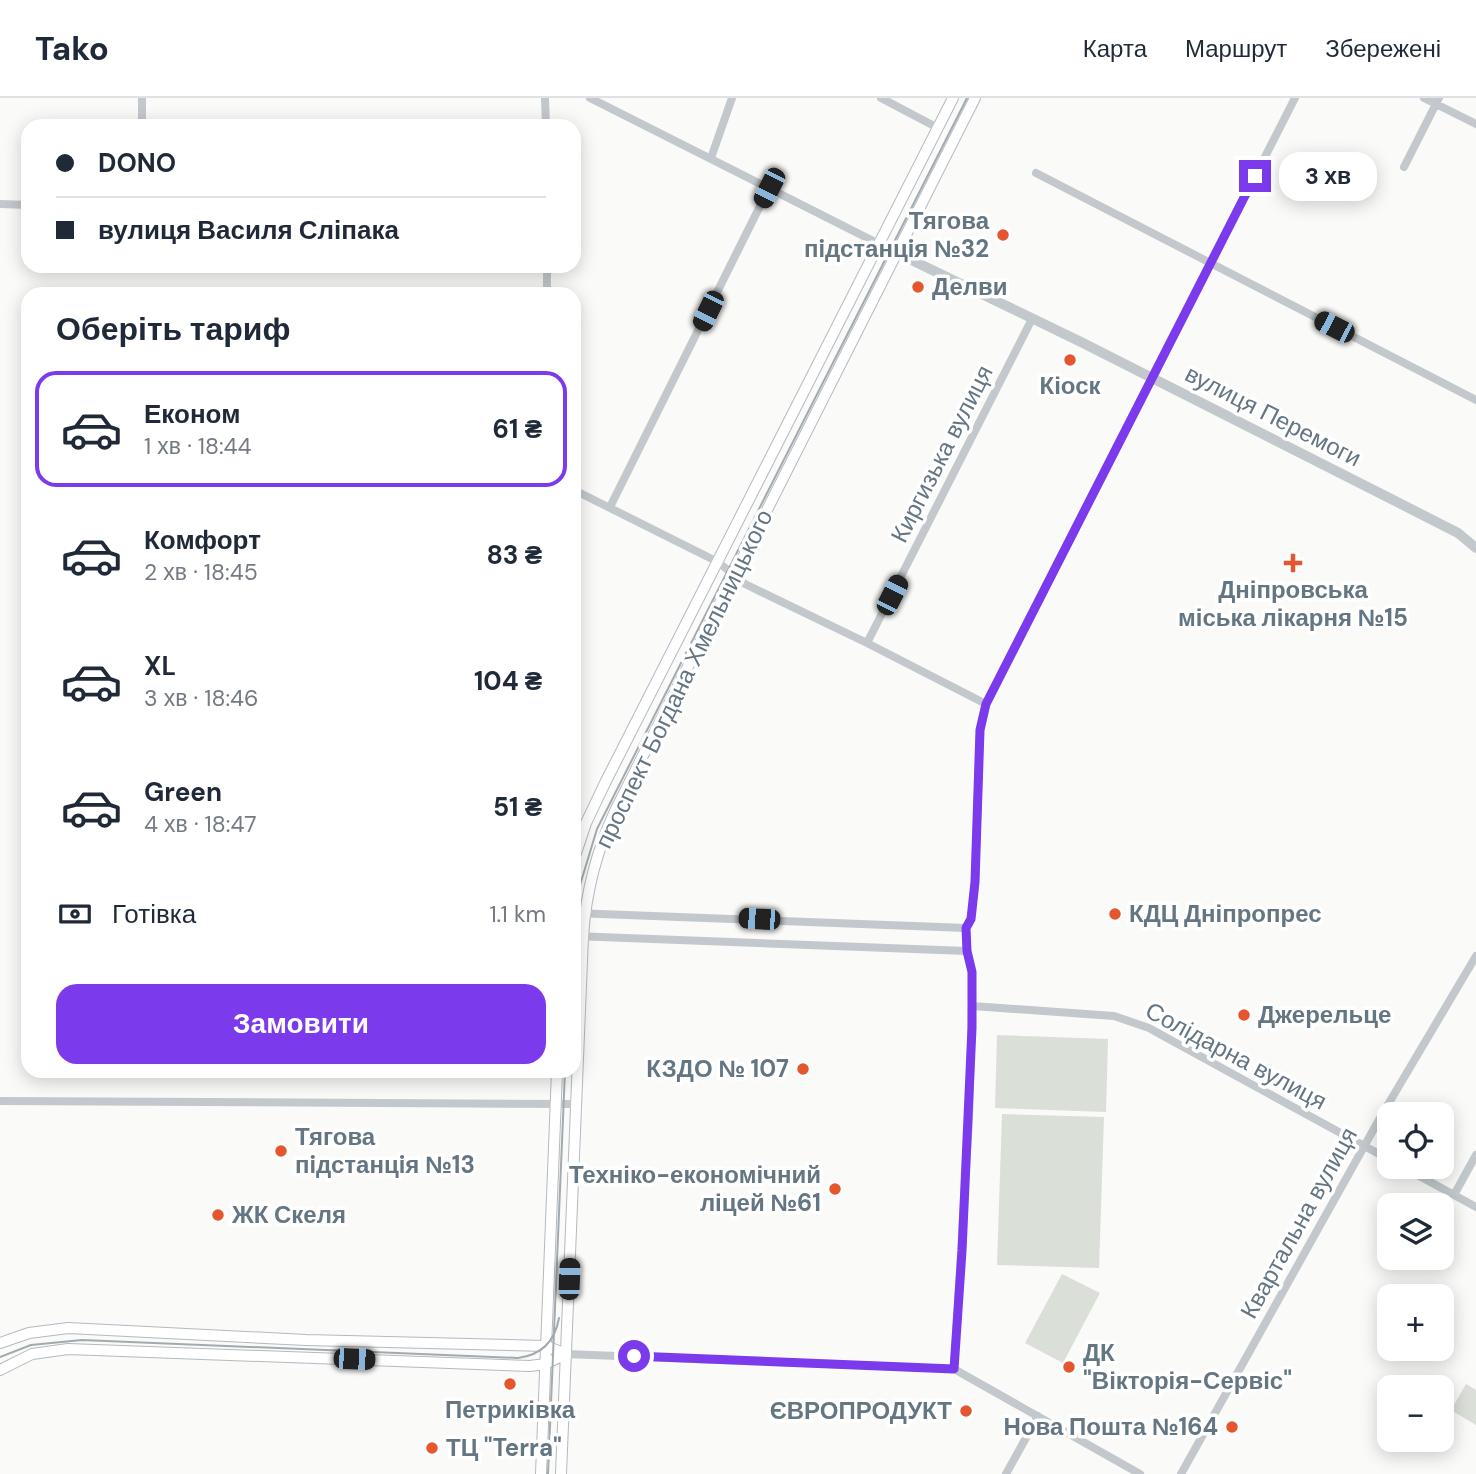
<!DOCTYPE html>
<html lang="uk">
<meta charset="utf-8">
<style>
:root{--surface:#fff;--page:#f2f2f3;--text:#1f2937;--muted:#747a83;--line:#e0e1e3;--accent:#7c3aed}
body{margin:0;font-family:"DM Sans",sans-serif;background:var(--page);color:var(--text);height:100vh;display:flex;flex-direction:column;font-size:26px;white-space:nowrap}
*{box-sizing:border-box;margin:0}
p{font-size:23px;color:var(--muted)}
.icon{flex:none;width:38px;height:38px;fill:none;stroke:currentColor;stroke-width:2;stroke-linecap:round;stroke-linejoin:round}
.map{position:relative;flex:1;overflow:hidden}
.details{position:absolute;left:21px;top:189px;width:560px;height:791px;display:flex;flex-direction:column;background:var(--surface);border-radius:21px;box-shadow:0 4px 18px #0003}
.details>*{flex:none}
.banner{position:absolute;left:21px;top:21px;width:560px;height:154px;border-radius:21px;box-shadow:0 4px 18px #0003;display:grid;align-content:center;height:154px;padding:0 35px;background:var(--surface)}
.fabs{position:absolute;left:1377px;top:1004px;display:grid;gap:14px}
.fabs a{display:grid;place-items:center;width:77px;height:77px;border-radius:14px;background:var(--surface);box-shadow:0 4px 18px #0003;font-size:35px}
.end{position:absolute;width:32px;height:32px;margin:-16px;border:9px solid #7c3aed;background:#fff;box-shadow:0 0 0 4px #fff}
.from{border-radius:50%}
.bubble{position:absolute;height:49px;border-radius:21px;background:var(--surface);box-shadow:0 4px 18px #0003;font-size:23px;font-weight:700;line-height:49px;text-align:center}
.car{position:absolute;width:21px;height:42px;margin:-21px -10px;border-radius:9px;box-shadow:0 0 5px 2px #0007;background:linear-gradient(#222 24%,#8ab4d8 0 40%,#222 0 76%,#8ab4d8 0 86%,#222 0)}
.banner b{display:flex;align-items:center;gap:24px;height:66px;font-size:26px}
.banner b+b{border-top:2px solid var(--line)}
.banner i{width:18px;height:18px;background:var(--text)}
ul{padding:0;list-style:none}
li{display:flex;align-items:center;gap:21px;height:116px;margin:0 14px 10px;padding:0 21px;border:4px solid transparent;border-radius:21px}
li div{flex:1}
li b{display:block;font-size:26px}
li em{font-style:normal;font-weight:700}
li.on{border-color:var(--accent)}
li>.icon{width:63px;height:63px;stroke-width:1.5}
h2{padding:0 35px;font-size:32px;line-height:84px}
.pay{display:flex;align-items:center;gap:18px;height:77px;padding:0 35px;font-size:26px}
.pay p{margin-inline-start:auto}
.button{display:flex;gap:14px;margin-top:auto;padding:14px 35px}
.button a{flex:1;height:80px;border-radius:21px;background:var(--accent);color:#fff;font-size:28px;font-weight:700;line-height:80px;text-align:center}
header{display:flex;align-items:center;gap:42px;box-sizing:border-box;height:98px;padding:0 35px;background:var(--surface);border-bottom:2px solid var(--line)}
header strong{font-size:33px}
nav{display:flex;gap:38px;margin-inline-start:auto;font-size:24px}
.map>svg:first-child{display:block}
.green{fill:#dadfd7}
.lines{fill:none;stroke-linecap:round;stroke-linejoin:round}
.secondary-casing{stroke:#b3babf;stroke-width:12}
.minor{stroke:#c3c8cc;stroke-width:8}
.tertiary{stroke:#c3c8cc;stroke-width:10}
.secondary{stroke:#fff;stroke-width:10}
.tram{stroke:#a2aab0;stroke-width:2}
.route{stroke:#7c3aed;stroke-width:9}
.poi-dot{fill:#e4572e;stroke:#fff;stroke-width:2.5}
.labels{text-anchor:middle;stroke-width:7;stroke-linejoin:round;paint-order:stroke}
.poi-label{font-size:24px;font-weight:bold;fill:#657683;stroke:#fff;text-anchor:start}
.street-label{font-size:24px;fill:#657683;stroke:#fff}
</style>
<header>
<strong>Tako</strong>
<nav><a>Карта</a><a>Маршрут</a><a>Збережені</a></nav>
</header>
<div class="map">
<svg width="1476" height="1376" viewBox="0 0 1476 1376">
<rect width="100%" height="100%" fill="#fafaf8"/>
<!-- green -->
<path class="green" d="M997,937L1108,941L1106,1014L995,1010Z
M1002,1016L1104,1019L1099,1170L997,1167Z
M1062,1176L1100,1195L1063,1265L1025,1245Z
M1466,1286L1476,1292V1327L1451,1312Z"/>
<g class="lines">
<defs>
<path id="secondary" d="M574,761L586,725L605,685L953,0
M0,1245L29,1235L68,1230L306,1242L546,1248L566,1256
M0,1272L32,1256L68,1251L530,1268L545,1266L566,1256
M541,1376L557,973
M561,1376L583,838C586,793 596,754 615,713L975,0"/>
</defs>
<!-- secondary casing -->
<use href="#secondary" class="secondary-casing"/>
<!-- minor -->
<path class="minor" d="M545,0L546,28
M590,0L897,155
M881,0L938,30
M1424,0L1476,26
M142,28V0
M711,60L732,0
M1404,69L1439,0
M1036,75L1476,302
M0,106L28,107
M547,168V196
M574,392L718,464L745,486L867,545L986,606
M610,409L769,90
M867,545L1032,221
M574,815L966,830
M574,838L967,853
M972,908L1114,918L1149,930L1167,940L1390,1062
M0,1003L576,1006
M1403,1069L1476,1109
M1454,1097L1476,1057
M566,1256L954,1271L1140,1376
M954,1271L969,1022L972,908V874L967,853L966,830L971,821L975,784L980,632L986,606L1295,0
M1006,1376L1038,1318
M1181,1376L1380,1020L1476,858"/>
<!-- tertiary -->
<path class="tertiary" d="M897,155L1081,244L1405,408L1458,435L1476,450"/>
<!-- secondary -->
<use href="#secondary" class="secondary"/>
<!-- tram -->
<path class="tram" d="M574,859L580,787L597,731L967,0
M0,1259L31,1247L82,1242L518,1260C541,1257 555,1243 559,1220
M548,1376L565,973"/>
</g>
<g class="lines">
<!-- route -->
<path class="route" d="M634,1258L954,1271L962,1153L972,930V874L967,853L966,830L971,821L975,784L980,632L986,606L1255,78"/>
</g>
<!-- markers -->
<g class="poi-dot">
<circle cx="1003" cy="137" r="7"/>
<circle cx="918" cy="189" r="7"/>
<circle cx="1070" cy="262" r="7"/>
<path d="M1289.5 454.5h7v7h7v7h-7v7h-7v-7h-7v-7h7z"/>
<circle cx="1115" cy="816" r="7"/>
<circle cx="1244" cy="917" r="7"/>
<circle cx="803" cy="971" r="7"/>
<circle cx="281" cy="1053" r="7"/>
<circle cx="835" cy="1091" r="7"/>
<circle cx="218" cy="1117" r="7"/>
<circle cx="1069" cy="1269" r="7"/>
<circle cx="510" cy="1286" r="7"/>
<circle cx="966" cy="1313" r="7"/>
<circle cx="1232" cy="1329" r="7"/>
<circle cx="432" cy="1350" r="7"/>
</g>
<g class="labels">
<!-- poi labels -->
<g class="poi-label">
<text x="989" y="131" text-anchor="end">Тягова<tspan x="989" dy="28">пiдстанцiя №32</tspan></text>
<text x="932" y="197">Делви</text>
<text x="1070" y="296" text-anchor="middle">Кіоск</text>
<text x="1293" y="500" text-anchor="middle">Дніпровська<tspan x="1293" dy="28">міська лікарня №15</tspan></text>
<text x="1129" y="824">КДЦ Дніпропрес</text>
<text x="1258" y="925">Джерельце</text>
<text x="789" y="979" text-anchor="end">КЗДО № 107</text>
<text x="295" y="1047">Тягова<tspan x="295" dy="28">пiдстанцiя №13</tspan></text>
<text x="821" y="1085" text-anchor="end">Техніко-економічний<tspan x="821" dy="28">ліцей №61</tspan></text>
<text x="232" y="1125">ЖК Скеля</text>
<text x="1083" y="1263">ДК<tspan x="1083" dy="28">"Вікторія-Сервіс"</tspan></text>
<text x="510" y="1320" text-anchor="middle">Петриківка</text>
<text x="952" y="1321" text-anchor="end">ЄВРОПРОДУКТ</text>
<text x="1218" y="1337" text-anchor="end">Нова Пошта №164</text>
<text x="446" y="1358">ТЦ "Terra"</text>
</g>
<!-- street labels -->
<g class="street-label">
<text transform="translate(1273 318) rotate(27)" y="8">вулиця Перемоги</text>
<text transform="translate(942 356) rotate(-63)" y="8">Киргизька вулиця</text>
<text transform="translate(684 581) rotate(-64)" y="8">проспект Богдана Хмельницького</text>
<text transform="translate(1236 958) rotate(28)" y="8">Солідарна вулиця</text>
<text transform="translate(1299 1125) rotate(-61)" y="8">Квартальна вулиця</text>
</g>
</g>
</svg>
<div class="fabs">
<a><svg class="icon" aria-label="locate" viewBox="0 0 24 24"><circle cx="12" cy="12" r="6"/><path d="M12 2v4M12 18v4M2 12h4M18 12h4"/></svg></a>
<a><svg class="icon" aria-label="layers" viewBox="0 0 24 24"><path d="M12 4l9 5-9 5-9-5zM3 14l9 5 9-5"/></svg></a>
<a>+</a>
<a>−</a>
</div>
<i class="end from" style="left:634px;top:1258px"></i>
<i class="end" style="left:1255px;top:78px"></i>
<div class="bubble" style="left:1279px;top:54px;width:98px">3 хв</div>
<i class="car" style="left:769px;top:90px;rotate:207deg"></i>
<i class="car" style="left:708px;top:213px;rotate:206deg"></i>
<i class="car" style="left:1334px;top:229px;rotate:297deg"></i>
<i class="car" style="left:892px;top:497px;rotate:27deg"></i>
<i class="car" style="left:759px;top:821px;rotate:273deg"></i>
<i class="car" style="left:569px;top:1181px;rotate:2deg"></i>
<i class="car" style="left:354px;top:1261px;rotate:92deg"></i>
<div class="banner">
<b><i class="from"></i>DONO</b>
<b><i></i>вулиця Василя Сліпака</b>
</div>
<section class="details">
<h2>Оберіть тариф</h2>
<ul>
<li class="on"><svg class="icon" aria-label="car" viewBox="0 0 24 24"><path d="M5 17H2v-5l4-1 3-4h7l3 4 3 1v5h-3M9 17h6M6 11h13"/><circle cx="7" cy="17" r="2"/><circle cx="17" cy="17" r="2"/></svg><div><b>Економ</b><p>1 хв · 18:44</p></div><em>61 ₴</em></li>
<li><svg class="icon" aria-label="car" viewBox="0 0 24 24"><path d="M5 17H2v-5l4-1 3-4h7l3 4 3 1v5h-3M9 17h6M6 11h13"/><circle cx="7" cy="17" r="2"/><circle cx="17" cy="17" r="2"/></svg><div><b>Комфорт</b><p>2 хв · 18:45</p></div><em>83 ₴</em></li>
<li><svg class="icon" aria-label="car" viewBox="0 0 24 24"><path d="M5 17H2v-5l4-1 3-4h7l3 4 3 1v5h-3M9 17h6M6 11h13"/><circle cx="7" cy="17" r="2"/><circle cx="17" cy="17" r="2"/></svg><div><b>XL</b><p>3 хв · 18:46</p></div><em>104 ₴</em></li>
<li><svg class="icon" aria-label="car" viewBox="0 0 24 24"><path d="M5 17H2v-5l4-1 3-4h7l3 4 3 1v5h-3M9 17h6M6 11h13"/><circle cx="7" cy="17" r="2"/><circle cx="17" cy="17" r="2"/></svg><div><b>Green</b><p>4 хв · 18:47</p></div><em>51 ₴</em></li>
</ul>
<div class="pay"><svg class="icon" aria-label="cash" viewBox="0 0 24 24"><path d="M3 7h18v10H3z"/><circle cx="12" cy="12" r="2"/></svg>Готівка<p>1.1 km</p></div>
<div class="button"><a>Замовити</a></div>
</section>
</div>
